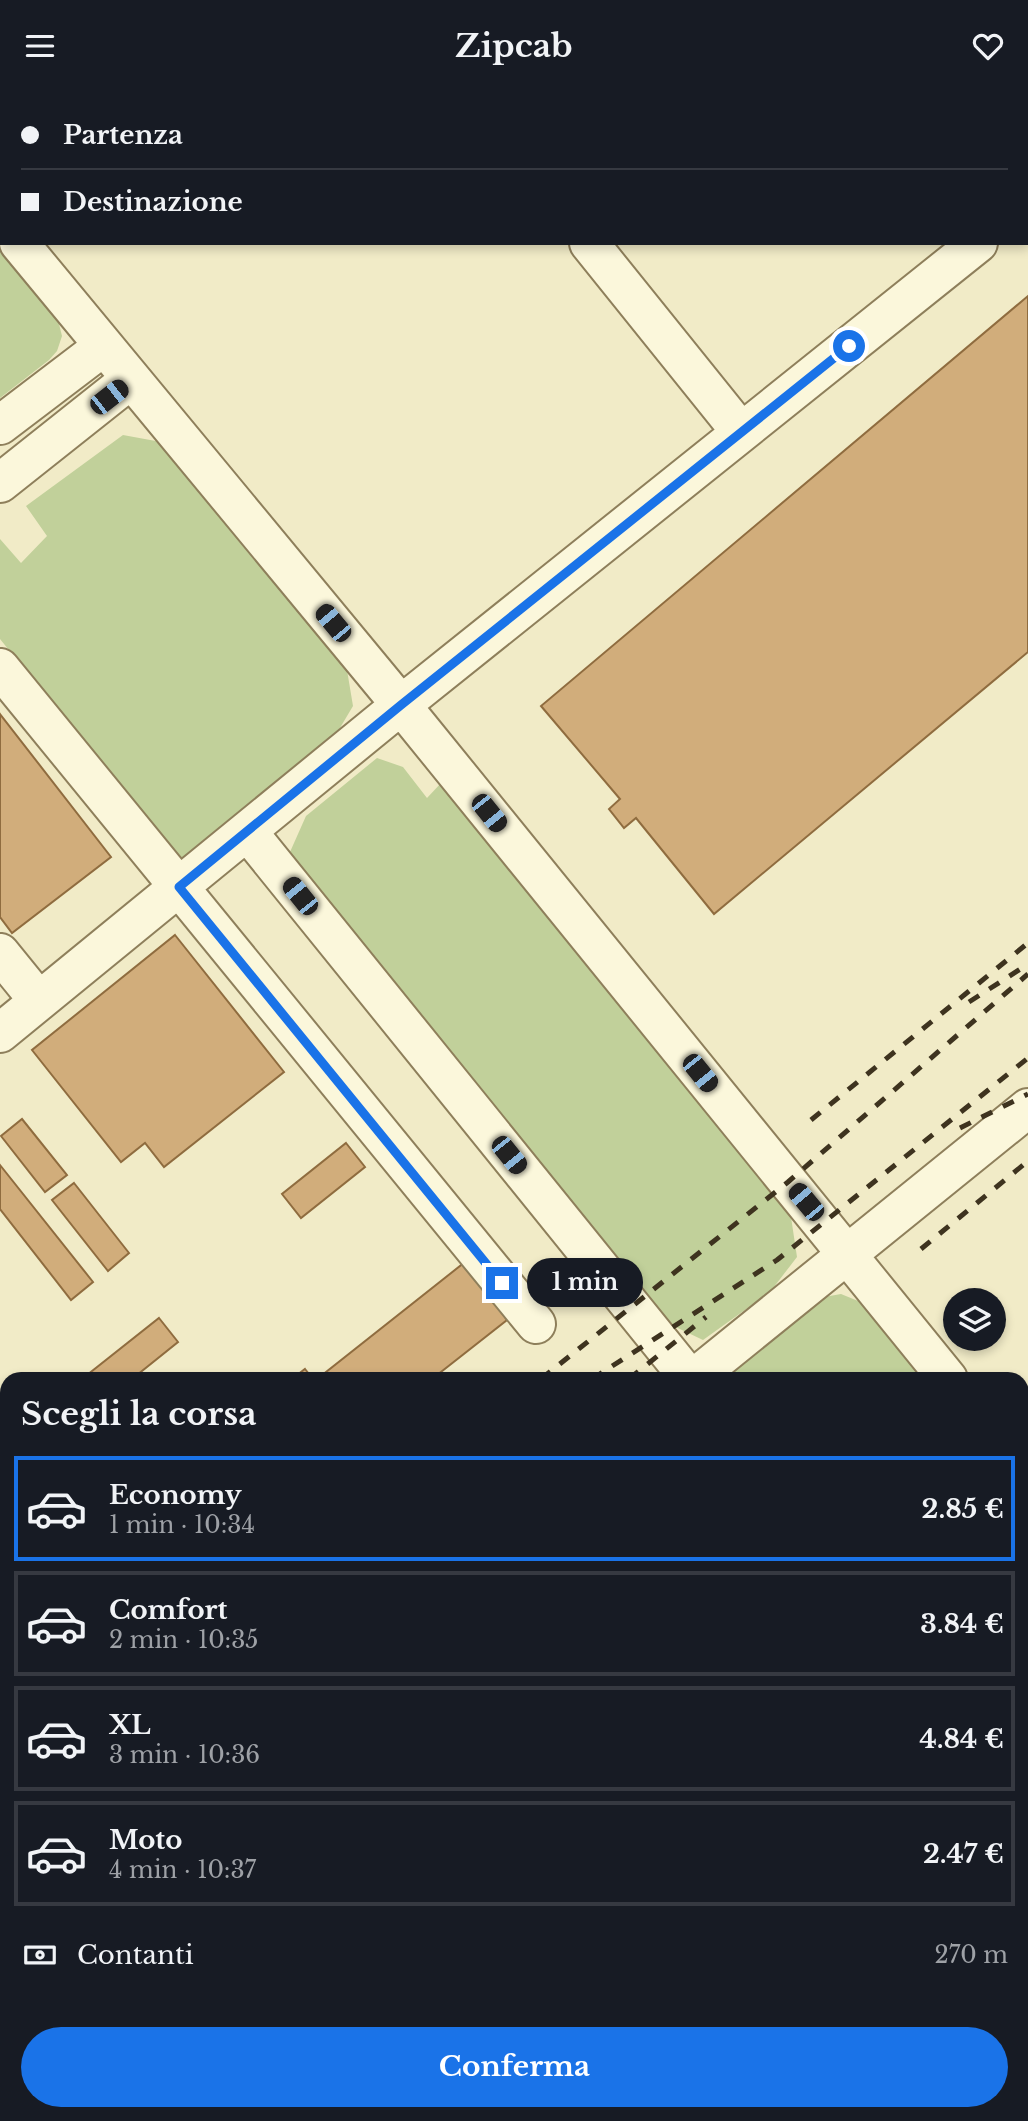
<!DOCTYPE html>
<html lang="it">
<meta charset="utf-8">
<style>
:root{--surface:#171b24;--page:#242831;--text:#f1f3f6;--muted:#9ea1a6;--line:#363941;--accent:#1a73e8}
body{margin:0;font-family:"Libre Baskerville",serif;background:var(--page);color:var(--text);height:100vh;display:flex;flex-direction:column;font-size:26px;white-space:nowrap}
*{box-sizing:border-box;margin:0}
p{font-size:23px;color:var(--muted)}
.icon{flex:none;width:38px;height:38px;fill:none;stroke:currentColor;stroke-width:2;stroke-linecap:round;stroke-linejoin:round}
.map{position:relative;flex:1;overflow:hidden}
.drawer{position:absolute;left:0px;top:1281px;width:1029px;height:749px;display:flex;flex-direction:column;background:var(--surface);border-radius:21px 21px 0 0;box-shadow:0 4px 10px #0003}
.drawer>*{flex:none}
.top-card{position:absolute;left:0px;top:0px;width:1029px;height:154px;box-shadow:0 4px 10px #0003;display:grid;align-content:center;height:154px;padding:0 21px;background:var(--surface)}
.controls{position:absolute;left:943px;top:1197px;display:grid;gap:14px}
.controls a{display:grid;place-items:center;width:63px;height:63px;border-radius:50%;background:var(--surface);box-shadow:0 4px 10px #0003;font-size:35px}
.end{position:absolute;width:32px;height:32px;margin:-16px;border:9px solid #1a73e8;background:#fff;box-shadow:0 0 0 4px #fff}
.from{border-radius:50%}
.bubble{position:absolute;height:49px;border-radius:24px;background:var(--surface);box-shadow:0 4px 10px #0003;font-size:23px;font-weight:800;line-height:49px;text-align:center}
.car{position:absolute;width:21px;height:42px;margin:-21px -10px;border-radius:9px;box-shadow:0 0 5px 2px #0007;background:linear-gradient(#222 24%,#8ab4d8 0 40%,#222 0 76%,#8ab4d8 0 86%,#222 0)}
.top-card b{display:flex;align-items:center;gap:24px;height:66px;font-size:26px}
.top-card b+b{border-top:2px solid var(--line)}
.top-card i{width:18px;height:18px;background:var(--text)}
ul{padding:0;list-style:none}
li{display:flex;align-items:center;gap:21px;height:105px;margin:0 14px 10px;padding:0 7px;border:4px solid var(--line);border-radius:0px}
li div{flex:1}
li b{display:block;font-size:26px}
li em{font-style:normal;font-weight:800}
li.active{border-color:var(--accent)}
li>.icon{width:63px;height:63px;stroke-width:1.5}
h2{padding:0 21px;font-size:32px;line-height:84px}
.pay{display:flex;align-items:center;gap:18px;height:77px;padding:0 21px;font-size:26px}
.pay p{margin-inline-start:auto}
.action{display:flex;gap:14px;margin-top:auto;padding:14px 21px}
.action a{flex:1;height:80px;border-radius:42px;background:var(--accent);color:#fff;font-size:28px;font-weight:800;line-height:80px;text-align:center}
header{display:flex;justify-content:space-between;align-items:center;height:91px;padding:0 21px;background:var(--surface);font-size:32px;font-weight:800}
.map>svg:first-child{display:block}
.green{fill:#c1d09a}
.building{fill:#d1ad7b;stroke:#8f6c3f;stroke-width:2}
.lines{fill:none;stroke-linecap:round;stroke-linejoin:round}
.minor-casing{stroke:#8e7f5b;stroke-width:42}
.minor{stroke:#fbf7db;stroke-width:38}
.rail{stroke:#3e331f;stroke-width:5;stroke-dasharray:12 12;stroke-linecap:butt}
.route{stroke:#1a73e8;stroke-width:9}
</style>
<header><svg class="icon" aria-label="menu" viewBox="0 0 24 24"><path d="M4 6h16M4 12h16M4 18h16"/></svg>Zipcab<svg class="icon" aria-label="heart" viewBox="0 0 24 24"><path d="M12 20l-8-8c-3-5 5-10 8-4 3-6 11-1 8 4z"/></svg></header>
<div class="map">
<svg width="1028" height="2030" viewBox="0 0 1028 2030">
<rect width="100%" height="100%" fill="#f1ebc7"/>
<!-- green -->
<path class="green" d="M0,157L58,229L62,245L57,260L49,269L0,307Z
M123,344L161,351L346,573L353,615L334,647L180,771L0,548V448L21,472L47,445L26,415Z
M377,667L403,676L427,707L442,691L791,1126L797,1166L770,1201L703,1249L663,1230L290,761L306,725Z
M841,1203L863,1212L924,1288H727V1272L802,1210Z
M1022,1411L1028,1419V1678L1022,1671Z"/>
<!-- building -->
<path class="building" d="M1028,205V561L714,823L636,727L624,737L609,718L620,708L541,615Z
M0,623L111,766L12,842L0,826Z
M175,844L284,981L164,1076L145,1052L121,1071L32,959Z
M22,1028L67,1084L45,1101L1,1045Z
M346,1052L365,1076L301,1127L282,1103Z
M0,1074L93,1191L71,1209L0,1118Z
M74,1092L129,1162L108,1180L52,1109Z
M465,1171L507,1229L432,1288H323L321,1285Z
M159,1227L178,1251L132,1288H82Z
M305,1278L313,1288H292Z
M7,1410V1466L0,1457V1416Z
M276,2023H339L344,2030H267Z"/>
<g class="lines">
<defs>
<path id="minor" d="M516,2L518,0
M1027,113L1028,112
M19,152L401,614L948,1288
M589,152L741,341
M0,334L104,255
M0,392L131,288
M0,577L536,1233
M247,740L690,1288
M0,862L39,910
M0,942L401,614L978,152
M693,1288L1028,1017
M1022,1379L1028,1386
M1022,1697L1028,1705
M0,1847L7,1841
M1022,1852L1028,1847
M800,2030L809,2023"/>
</defs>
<!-- minor casing -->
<use href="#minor" class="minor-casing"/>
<!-- minor -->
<use href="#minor" class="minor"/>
<!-- rail -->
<path class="rail" d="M969,911L1025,875
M811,1029L1028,852
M960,1037L1028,1003
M921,1158L1028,1070
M541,1288L788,1091L1028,883
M592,1288L777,1169L1028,967
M629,1288L706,1226
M0,1725L7,1720"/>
</g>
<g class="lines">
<!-- route -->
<path class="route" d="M502,1192L179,796L401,614L849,255"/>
</g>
</svg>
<div class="controls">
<a><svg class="icon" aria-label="layers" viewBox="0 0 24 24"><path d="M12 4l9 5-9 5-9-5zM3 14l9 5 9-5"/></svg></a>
</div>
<i class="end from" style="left:849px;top:255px"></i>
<i class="end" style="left:502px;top:1192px"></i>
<div class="bubble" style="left:527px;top:1167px;width:116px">1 min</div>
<i class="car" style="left:109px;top:306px;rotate:52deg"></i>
<i class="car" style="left:333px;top:532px;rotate:320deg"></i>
<i class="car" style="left:489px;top:722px;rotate:141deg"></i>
<i class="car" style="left:300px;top:805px;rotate:321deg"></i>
<i class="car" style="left:700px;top:982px;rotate:141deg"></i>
<i class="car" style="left:509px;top:1064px;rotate:141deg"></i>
<i class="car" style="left:806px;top:1111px;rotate:320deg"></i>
<div class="top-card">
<b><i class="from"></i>Partenza</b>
<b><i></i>Destinazione</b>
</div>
<section class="drawer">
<h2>Scegli la corsa</h2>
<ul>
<li class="active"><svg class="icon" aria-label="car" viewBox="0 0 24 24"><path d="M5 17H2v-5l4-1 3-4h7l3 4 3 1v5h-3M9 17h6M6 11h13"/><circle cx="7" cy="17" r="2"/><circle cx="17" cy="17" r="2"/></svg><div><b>Economy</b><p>1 min · 10:34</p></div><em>2.85 €</em></li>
<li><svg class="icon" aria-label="car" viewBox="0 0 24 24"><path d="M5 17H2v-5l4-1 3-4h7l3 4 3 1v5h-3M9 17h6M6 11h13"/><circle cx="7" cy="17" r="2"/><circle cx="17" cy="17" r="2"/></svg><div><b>Comfort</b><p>2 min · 10:35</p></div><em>3.84 €</em></li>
<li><svg class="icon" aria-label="car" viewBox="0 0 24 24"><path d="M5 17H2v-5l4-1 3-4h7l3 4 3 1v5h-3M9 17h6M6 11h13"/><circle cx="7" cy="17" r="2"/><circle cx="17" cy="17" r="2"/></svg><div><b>XL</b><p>3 min · 10:36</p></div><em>4.84 €</em></li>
<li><svg class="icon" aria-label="car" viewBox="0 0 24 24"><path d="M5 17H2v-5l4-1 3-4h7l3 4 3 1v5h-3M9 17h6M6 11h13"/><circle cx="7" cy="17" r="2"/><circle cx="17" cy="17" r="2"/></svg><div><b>Moto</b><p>4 min · 10:37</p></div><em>2.47 €</em></li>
</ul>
<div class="pay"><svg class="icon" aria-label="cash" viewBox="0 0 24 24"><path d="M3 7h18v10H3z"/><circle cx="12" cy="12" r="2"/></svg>Contanti<p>270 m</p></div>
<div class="action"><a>Conferma</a></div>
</section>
</div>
